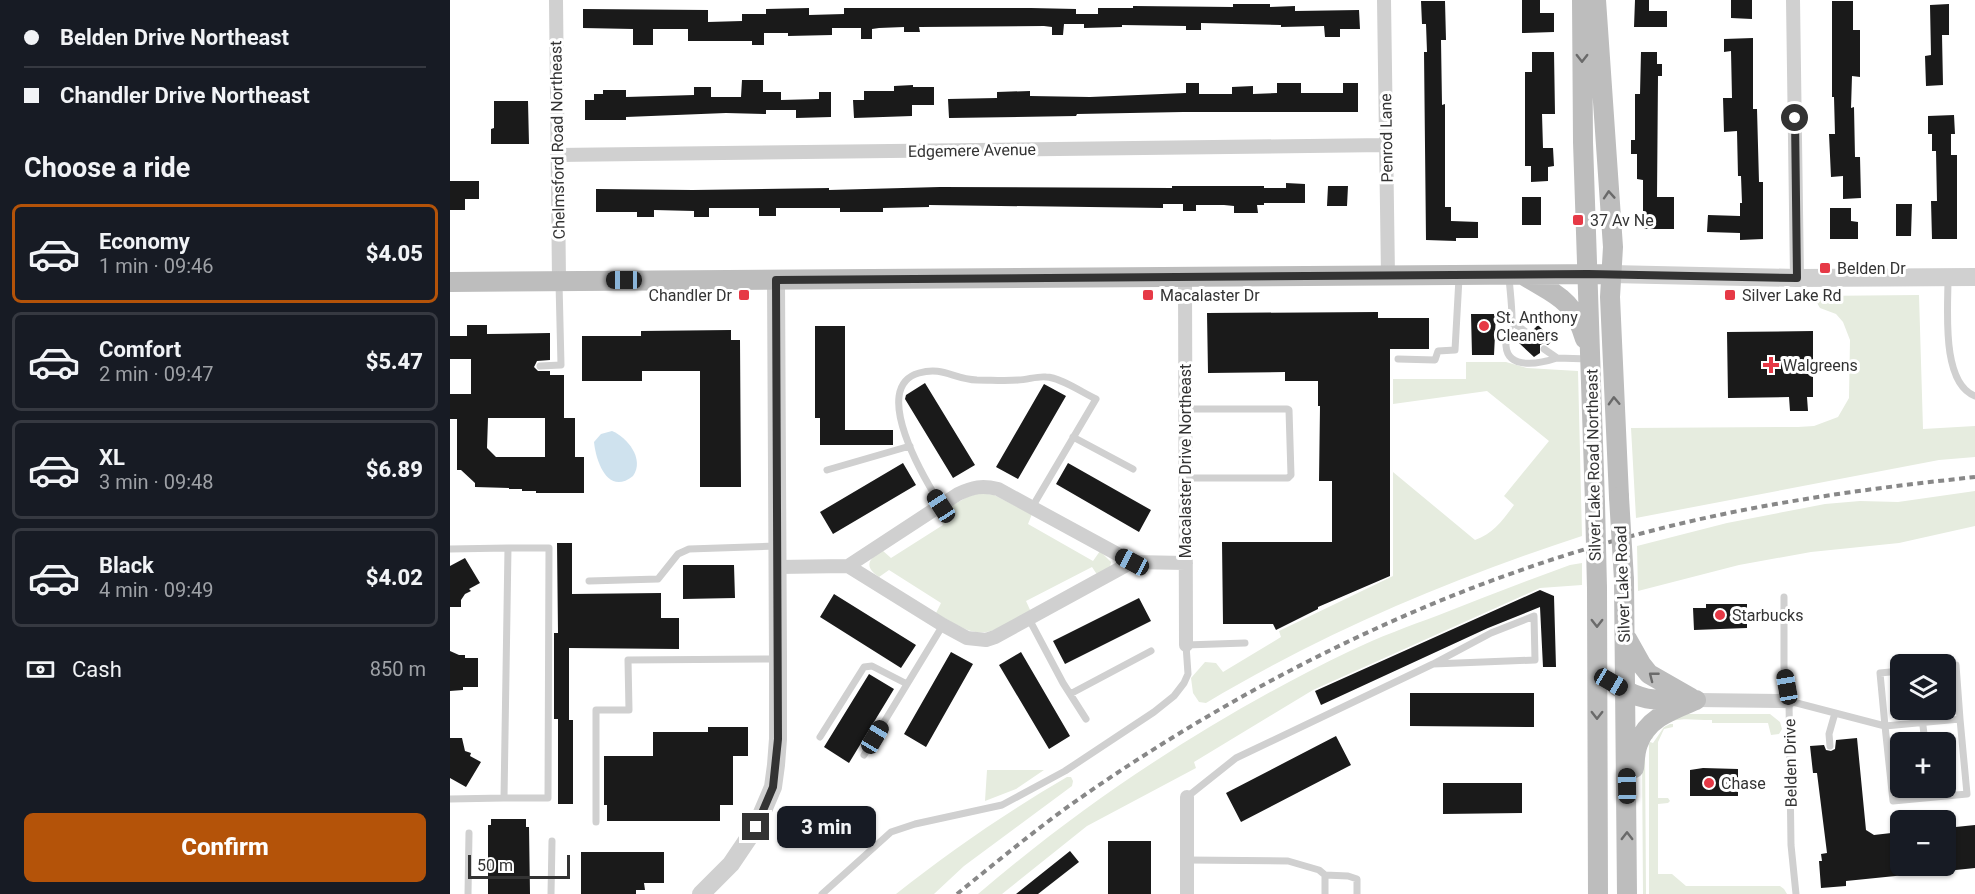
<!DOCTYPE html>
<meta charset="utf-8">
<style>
:root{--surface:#171b24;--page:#20242c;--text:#f1f3f6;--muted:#9ea1a6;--line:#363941;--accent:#b45309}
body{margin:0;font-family:Roboto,sans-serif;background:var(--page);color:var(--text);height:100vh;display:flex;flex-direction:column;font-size:22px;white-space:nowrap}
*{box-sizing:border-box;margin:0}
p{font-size:20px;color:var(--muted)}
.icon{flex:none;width:33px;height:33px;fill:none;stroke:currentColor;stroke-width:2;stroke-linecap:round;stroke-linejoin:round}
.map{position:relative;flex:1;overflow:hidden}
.details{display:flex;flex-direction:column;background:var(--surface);width:450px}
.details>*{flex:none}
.top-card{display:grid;align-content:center;height:132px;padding:0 24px;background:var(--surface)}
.fabs{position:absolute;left:1440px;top:654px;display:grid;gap:12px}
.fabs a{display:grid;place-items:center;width:66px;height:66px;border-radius:9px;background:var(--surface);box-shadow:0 2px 4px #0004;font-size:30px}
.scale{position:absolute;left:18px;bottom:15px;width:102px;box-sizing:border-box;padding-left:6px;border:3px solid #333;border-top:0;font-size:16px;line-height:21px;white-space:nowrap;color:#333;-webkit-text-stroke:4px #fff;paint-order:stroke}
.end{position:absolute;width:27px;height:27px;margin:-14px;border:8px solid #333;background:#fff;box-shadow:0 0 0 3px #fff}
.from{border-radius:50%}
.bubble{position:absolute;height:42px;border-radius:9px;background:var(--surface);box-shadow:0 2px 4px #0004;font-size:20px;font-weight:800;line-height:42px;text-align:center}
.car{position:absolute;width:18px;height:36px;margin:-18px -9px;border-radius:8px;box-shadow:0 0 4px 2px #0007;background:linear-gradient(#222 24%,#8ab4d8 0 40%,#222 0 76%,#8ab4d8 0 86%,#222 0)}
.top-card b{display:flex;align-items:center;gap:21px;height:57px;font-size:22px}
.top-card b+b{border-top:2px solid var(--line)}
.top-card i{width:15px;height:15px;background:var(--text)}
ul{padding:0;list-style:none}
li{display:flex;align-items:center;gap:18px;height:99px;margin:0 12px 9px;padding:0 12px;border:3px solid var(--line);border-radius:9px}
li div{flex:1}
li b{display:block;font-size:22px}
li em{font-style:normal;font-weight:800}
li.active{border-color:var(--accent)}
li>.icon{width:54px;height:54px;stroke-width:1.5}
h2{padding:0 24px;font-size:27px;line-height:72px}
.pay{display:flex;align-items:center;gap:15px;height:66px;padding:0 24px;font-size:22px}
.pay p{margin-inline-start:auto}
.cta{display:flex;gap:12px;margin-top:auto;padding:12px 24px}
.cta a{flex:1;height:69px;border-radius:9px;background:var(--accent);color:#fff;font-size:24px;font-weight:800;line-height:69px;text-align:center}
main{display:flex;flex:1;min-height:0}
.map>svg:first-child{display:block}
.green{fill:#e6ecdf}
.water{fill:#cfe2ee}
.building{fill:#1a1a1a;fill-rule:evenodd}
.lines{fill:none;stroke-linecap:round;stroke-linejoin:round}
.service{stroke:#d0d0d0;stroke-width:7}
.minor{stroke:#d0d0d0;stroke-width:14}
.tertiary{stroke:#d0d0d0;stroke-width:18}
.secondary{stroke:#bdbdbd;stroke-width:20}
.rail{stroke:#888;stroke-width:4;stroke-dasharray:6 4.5;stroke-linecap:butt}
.secondary-bridge{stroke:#bdbdbd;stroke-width:20}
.oneway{stroke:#6a6a6a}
.route{stroke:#333;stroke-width:8}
.poi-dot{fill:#e63946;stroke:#fff;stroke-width:2}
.labels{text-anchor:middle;stroke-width:6;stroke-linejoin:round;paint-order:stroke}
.street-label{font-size:16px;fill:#333;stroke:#fff}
.poi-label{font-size:16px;fill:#333;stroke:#fff;text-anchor:start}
</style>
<main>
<section class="details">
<div class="top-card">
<b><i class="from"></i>Belden Drive Northeast</b>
<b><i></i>Chandler Drive Northeast</b>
</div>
<h2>Choose a ride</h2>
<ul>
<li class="active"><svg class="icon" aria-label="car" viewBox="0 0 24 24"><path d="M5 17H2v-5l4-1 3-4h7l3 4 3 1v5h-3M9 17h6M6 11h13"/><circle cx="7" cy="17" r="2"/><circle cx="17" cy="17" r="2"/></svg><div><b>Economy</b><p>1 min · 09:46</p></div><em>$4.05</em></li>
<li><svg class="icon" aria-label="car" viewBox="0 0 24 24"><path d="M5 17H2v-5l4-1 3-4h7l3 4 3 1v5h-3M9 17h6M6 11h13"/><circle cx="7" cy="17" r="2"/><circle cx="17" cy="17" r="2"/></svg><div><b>Comfort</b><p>2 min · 09:47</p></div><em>$5.47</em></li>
<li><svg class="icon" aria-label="car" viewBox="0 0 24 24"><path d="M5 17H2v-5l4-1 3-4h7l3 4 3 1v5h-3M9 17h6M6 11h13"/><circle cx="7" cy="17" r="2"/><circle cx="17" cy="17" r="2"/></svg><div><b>XL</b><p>3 min · 09:48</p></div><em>$6.89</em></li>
<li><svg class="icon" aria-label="car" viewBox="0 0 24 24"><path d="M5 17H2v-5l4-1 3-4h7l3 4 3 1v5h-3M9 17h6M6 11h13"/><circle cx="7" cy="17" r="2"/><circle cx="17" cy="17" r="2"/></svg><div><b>Black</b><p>4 min · 09:49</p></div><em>$4.02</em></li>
</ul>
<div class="pay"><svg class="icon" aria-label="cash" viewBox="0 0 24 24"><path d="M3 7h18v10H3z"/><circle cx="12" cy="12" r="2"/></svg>Cash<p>850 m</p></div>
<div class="cta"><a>Confirm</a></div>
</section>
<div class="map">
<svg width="1525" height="894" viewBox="0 0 1525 894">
<rect width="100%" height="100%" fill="#fff"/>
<!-- green -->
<path class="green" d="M1469,295L1473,429L1525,426V457L1489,460L1186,518L1181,428L1348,427L1364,426L1388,417L1399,398L1400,340L1393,322L1386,314L1370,308L1363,296Z
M1016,362H1056L1077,368L1128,371L1132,536C1001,579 875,632 756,703L749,702L743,693L741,678L755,662L766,663L773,672L831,637L829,631L943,576V472L1025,540C1043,534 1053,520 1064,505L1054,496L1099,441L1037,391L943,404V379H1016Z
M1525,491V526L1449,543L1361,552L1289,565L1188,591L1187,546L1277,523L1375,504L1410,501L1448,502Z
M530,493L544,495L582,514L578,524L643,561L650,551L661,562L659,571L648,576L642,567L576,601L581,612C534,636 533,642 486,613L491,603L439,570L429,577C413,566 419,559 432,550L441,558L493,525L488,514L517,497Z
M1132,563V585L1090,588L863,690L744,762L746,768L637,826L552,894H528C640,798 767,715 900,651C929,637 959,626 989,615C1032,598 1076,581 1120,565Z
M1228,714H1320L1330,722L1332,729L1329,734L1321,735L1318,723H1262V720C1234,720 1218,713 1202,739L1198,738L1209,724Z
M1220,724H1223V727L1214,729L1208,742V798H1218L1220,801L1218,803L1208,804V874H1222L1236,886H1330L1334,889L1337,894H1199V744L1200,742L1203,743L1214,727Z
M1195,746L1196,894H1193L1192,756Z
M537,770H594L566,789L535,801Z
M617,777H621L623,781L622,786L514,866L484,894H446C500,851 557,812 617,777Z"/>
<!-- water -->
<path class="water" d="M162,431C177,437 195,459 183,476C158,496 146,462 144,442L151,434Z"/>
<!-- building -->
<path class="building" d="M1072,0H1090V13H1104V32L1072,33Z
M1185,0H1199V11H1217V27H1184Z
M1281,0H1302V19L1281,18Z
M971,1H995L996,40H991L992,105L995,104V207H1001V221L1028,222V238H1006V241L976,240L974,52H977L976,24H972Z
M1382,1H1403V30H1410V77L1402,76L1401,108L1404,107L1405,157H1410L1411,198L1393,199V176L1381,177L1379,134H1385L1384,97H1382Z
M783,4H820V7L845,6V11L909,10L910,29H890V37H875L874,26L831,27V25L751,23V30H736V26L672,25V27L634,28V24H614L613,35H602V27L594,26L469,27L470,32H454V27L429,28L422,29V39H411V28H382V35L338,36V33H314V45H302V41H238V29H203V45H183V29L133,28V9L258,10V22L292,21V14H316V9L359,8V15L394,14V8H581L626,9V14H648V8H683V6L783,7Z
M1499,4V35H1492L1493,85L1476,86L1475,56L1481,55L1480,5Z
M1303,38V109H1307L1309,182H1313V239L1290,240V233L1257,232L1258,215L1290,216V203H1292L1291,176H1288L1287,131L1274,132L1273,98H1282L1281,51L1274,52V39Z
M1082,52H1104L1105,114H1092L1093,148H1103L1104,166L1098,167V181L1081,182V166H1075V72H1082Z
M1191,52H1207V64H1212V76H1208L1207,197H1224V229H1193V180L1187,179V154H1181V140H1185V94H1190Z
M292,80H313V92H331V100L369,99V92H381V117L346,118V110H316V114L276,113L176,117V120H135V100H144V94H153V90H176V97L244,95V87H261V97H291Z
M736,83H749V94H782V87L803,86V94L827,93V83H851V93H893V83H908V112H733L627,114L626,116L499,118L498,99L547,98V92L580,91V96L640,97L736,93Z
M463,85V87H484V105H462V116L404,118L403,100H414V91H444V86Z
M44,101H78L79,144H41V129L44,128Z
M1504,115L1505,134H1501V155H1507V239H1482L1481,201H1487L1486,151H1482V134H1478V116Z
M0,181H29V199H15V210H0Z
M836,183L855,184V203H814V205H807L808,213H784V206L774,205H746V211H733V204H713V208L479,205V207L433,208V212H390V208H326V216H309V208H259V217H244V211L204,210V217H187V212H146V189L243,190L379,188V190L490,187L722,188V186H814V188H836Z
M878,186H898L897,206H877Z
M1072,197H1091V225H1072Z
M1446,204H1462L1461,236H1446Z
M1380,208H1401V221L1408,222V239H1380Z
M928,312V318H979V349H940V576L868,607V609L826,630L823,624H773L772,542H882V481H869L870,406H868V381H835V372L758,373L757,313Z
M1021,314H1046L1044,355H1022Z
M17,325H37V334L100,333V360L87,361L84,367L88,371H100V375H114V418H125V457H134V493H86V491H72V489H59V488L25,487V483L11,470H7V419H0V394H21V359H0V336H17ZM38,418H95V457H46L37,448Z
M1088,325L1103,340L1098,345L1094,343L1090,345V353L1084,357L1069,343L1075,338L1079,340L1083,338L1085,334L1083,330Z
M365,326H395V430H443V445H370V418H365Z
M281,330V340H290L291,487H250V371H192V381H132V336H191V331Z
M1363,331V397H1357L1358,411H1340L1339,397L1278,398L1277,332Z
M475,383L525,465L503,478L455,399L456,395Z
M594,384L616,396L568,479L546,467Z
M453,463L466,485L383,534L370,512Z
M618,463L701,510L689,532L606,484Z
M107,543H122V594L211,593V618H229V649L119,648V720H123V804H108V719H104V633H108Z
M15,558L30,583L19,589L21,591L15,594L11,600V607H0V566Z
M233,565H284L285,598L233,599Z
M1090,590L1104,596L1106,667H1093L1090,607L1038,628L871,705L865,691Z
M384,594L466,645L451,668L370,617Z
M689,598L701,621L615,664L603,641Z
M1256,604H1297V628L1244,630L1243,608H1256Z
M0,651L9,655H15V658H28V687H13V690L0,691Z
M501,652L523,664L476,747L454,734Z
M571,652L620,736L599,749L549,665Z
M419,674L444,689L399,763L374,747Z
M960,693H1084V727L960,726Z
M258,727H298V756H283V805H270V821H157V805H154V756H203V732H258Z
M886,736L901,765L791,822L776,793Z
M0,738H12L15,751L21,753L20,756L31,762L16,787L0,778Z
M1407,738L1416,830L1424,835L1450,832V866H1474L1475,873L1396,881V886L1371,888L1369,861H1372L1371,854L1377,853L1367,773H1363L1360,746L1374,745L1376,750L1381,751L1385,749L1386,740Z
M1253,768L1288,769V796H1240V770Z
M993,783H1072V813L993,814Z
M41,819H76V827H79L80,894H38V825H41Z
M1525,825V868L1496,871V828Z
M658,841H701V894H658Z
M620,851L629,862L588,894H566Z
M131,852H214V883H194L195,890H186V894H131Z"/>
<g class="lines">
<!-- service -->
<path class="service" d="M1059,277C1060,291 1062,305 1062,319C1062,327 1055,336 1056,346C1058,371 1092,363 1107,358
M1498,279C1498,309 1491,383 1525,396
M1062,322L1079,334
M1094,349L1107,358L1139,359
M948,359L985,360L988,351L1005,350L1009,278
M90,366L111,365L109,283
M735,409H837L839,410L841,475L838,478H736
M623,437L683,469
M377,470L460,446
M491,505C475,480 419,387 469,373C493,366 503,379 527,380C541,380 555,381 568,380C577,380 587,376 596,377C610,377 633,393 646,399L581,509
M0,549L58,548L54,798L0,799
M139,581L208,579L228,554L239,549L325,546
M1334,597V667L1339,701L1341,845L1346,894
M579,619L613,683L636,719
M1496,666L1506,665L1510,719
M622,693L701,651
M1339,701L1435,726L1443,801L1517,794L1510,719L1435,726L1430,673L1450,671
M1471,710L1475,742
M370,737L414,667L422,666L457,684
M1380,746L1379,734L1385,713
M414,755L493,625
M737,797L786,758L983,664L1085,660L1084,616L1041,633L983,664
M54,798H98L99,548H58
M146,822V710H179L178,660L326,659
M737,860L838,861L869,870L875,875L898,876L907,879V894
M875,875V894
M18,894L19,833
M101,894L102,841
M372,894L441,832L465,824L552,805L615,771L704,712L724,696L734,683L738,674L736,645L795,643"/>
<!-- minor -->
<path class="minor" d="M106,0L109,281
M934,0L938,276
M1343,0L1347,278
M107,155L936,145
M735,277L736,645
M398,566L493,625L517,638L536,640L545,637L682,562L736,563
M328,567L398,566L508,494C523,487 532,485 548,489L682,562
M1246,700L1339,701
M737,797V894"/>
<!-- tertiary -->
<path class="tertiary" d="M1161,274L1347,278L1525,277
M251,894L281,864L306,827L323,787L326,765L328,739V659L326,280"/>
<!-- secondary -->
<path class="secondary" d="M1132,0L1133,142L1145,503
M1146,0L1163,247L1160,297L1169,497
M1073,275C1107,296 1123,298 1135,339
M0,282L1161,274
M1174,580L1177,894
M1147,588L1148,894
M1177,639L1191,664L1199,674L1241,698
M1167,686C1195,702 1204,700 1236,700
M1184,768C1185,760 1185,751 1188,744C1197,718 1222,710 1246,700"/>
<!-- rail -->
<path class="rail" d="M507,894C549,860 591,825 636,794C804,678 995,584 1193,533C1302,504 1413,489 1525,477"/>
<!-- secondary-bridge -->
<path class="secondary-bridge" d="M1169,497L1174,580
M1145,503L1147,588"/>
</g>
<!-- one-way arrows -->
<defs><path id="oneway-chevron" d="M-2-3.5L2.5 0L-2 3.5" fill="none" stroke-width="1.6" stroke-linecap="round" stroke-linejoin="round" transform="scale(1.5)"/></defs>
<g class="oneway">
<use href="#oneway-chevron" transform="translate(1132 58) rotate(90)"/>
<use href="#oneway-chevron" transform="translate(1159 195) rotate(-94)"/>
<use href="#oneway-chevron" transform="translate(1164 401) rotate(-92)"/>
<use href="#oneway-chevron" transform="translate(1147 623) rotate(90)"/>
<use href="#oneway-chevron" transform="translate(1203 676) rotate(-142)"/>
<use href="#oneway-chevron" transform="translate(1147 715) rotate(90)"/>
<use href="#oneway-chevron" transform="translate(1177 836) rotate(-90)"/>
</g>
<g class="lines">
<!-- route -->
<path class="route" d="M306,827L323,787L328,739L326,280L1138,274L1347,278L1345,118"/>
</g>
<!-- markers -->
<g class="poi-dot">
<rect x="1122" y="214" width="12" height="12" rx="3"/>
<rect x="1369" y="262" width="12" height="12" rx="3"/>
<rect x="288" y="289" width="12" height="12" rx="3"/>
<rect x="692" y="289" width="12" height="12" rx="3"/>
<rect x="1274" y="289" width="12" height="12" rx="3"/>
<circle cx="1034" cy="326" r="6"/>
<path d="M1318 356h6v6h6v6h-6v6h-6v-6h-6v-6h6z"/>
<circle cx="1270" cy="615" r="6"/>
<circle cx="1259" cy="783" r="6"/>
</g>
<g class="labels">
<!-- street labels -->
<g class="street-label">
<text transform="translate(936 138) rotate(-91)" y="6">Penrod Lane</text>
<text transform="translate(107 140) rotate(-91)" y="6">Chelmsford Road Northeast</text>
<text transform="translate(522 150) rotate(-1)" y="6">Edgemere Avenue</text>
<text transform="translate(735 461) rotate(-90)" y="6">Macalaster Drive Northeast</text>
<text transform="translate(1143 465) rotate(-91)" y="6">Silver Lake Road Northeast</text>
<text transform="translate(1172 584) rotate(-92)" y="6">Silver Lake Road</text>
<text transform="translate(1340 763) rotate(-91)" y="6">Belden Drive</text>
</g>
<!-- poi labels -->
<g class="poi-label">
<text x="1140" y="226">37 Av Ne</text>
<text x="1387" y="274">Belden Dr</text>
<text x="282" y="301" text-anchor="end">Chandler Dr</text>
<text x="710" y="301">Macalaster Dr</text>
<text x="1292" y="301">Silver Lake Rd</text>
<text x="1046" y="323">St. Anthony<tspan x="1046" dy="18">Cleaners</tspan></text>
<text x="1333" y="371">Walgreens</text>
<text x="1282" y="621">Starbucks</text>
<text x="1271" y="789">Chase</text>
</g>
</g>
</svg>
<div class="fabs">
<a><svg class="icon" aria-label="layers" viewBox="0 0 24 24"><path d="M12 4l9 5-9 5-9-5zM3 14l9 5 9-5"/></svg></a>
<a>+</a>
<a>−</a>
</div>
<div class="scale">50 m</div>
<i class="end from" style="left:1345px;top:118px"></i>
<i class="end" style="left:306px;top:827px"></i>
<div class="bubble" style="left:327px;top:806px;width:99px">3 min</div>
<i class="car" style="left:174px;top:280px;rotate:270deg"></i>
<i class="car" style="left:491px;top:506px;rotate:327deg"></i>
<i class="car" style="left:682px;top:562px;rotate:298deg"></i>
<i class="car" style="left:1161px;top:682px;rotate:120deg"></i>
<i class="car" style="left:1337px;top:687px;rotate:350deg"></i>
<i class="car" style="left:425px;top:737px;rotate:31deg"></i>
<i class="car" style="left:1177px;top:786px;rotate:359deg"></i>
</div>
</main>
